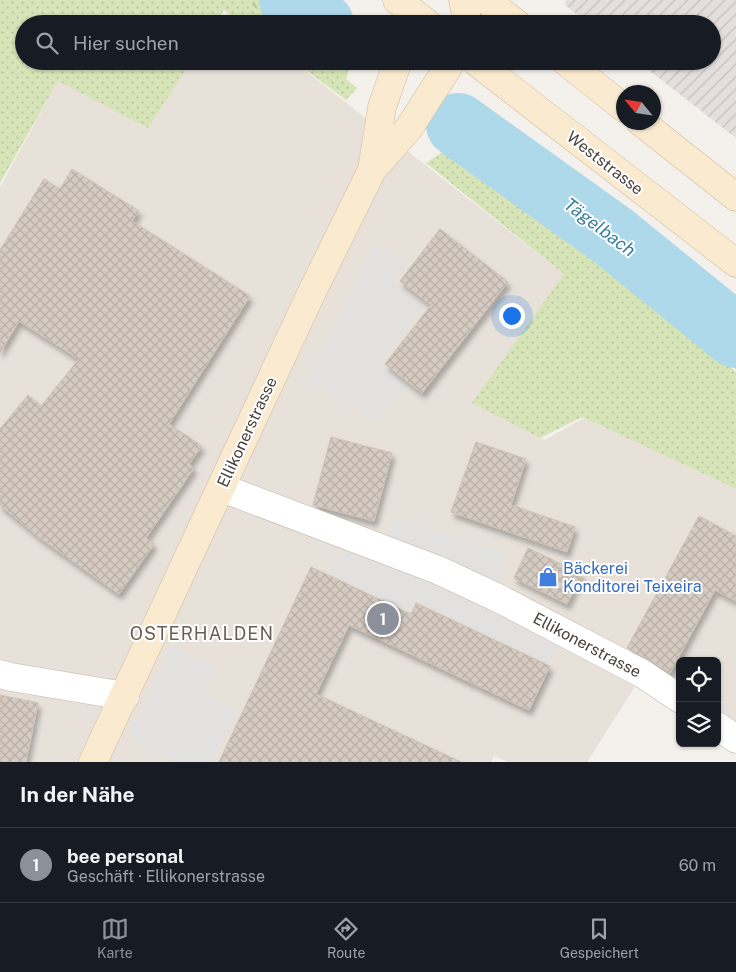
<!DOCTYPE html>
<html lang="de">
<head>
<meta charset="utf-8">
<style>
  :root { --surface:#171b24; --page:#242831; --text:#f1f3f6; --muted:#9ea1a6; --line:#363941; --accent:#8c9099 }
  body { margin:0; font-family:"Public Sans",sans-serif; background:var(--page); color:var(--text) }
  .controls { position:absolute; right:15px; bottom:15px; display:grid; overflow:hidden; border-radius:8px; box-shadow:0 1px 4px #0004 }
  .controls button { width:45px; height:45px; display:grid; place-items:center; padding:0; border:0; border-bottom:1px solid var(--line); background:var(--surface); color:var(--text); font:25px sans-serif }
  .compass { position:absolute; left:616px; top:85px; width:45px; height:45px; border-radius:50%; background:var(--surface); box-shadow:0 1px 4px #0004; rotate:299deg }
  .you { position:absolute; left:511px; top:315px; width:18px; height:18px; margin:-12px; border:4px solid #fff; border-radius:50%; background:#1a73e8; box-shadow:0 0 0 8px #1a73e833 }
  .badge { display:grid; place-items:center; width:32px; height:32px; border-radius:50%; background:var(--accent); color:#fff; font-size:16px; font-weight:700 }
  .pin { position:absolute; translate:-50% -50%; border:2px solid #fff; box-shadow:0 1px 5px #0006 }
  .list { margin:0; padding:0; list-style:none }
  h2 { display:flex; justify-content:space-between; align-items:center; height:65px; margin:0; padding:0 20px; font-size:21px }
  h2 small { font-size:16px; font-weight:400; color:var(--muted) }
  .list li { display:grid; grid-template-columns:32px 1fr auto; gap:15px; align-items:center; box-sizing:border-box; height:75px; padding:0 20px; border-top:1px solid var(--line) }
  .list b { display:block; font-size:19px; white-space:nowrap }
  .list p { margin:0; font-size:16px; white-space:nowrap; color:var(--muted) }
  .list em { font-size:16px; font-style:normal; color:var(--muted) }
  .icon { flex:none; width:28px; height:28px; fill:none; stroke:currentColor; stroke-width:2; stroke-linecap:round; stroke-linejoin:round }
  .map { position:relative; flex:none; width:736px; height:762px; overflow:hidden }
  .search { position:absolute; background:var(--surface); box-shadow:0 1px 4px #0004; left:15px; right:15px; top:15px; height:55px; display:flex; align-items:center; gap:12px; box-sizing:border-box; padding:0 18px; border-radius:28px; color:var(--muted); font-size:19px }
  .sheet { height:140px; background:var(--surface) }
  nav { display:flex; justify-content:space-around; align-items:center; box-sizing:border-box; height:70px; border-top:1px solid var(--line); background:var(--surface); font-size:14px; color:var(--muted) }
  nav a { display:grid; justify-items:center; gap:2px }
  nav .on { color:var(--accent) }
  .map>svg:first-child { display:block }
  .residential { fill:#e7e1da }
  .industrial { fill:url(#industrial-furrows) }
  .grass { fill:url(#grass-dots) }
  .forest { fill:url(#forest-firs) }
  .parking { fill:#e3e1df }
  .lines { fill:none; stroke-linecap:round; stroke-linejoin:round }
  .river { stroke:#aed9ea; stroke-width:64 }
  .building { fill:url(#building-cross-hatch); stroke:#cfc2b5; filter:url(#shadow) }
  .street-casing { stroke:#bfb7ae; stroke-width:29 }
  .secondary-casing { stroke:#cfbc9f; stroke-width:29 }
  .street { stroke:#fff; stroke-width:28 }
  .secondary { stroke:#faeacf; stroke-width:28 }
  .labels { text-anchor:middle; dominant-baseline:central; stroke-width:4; stroke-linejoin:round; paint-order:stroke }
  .street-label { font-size:16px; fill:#48403a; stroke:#fff }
  .shop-label { font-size:16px; fill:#366cbe; stroke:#fff; text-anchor:start }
  .water-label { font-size:18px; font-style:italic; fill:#387e9b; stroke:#fff }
  .neighbourhood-label { font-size:18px; letter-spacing:1px; fill:#695d52; stroke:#fff }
</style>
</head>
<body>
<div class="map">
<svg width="736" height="762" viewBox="0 0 736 762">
  <defs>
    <pattern id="industrial-furrows" width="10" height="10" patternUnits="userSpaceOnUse" patternTransform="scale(1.25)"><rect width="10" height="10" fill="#e4dfdc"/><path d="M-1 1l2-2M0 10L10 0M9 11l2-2" fill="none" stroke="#c5c0be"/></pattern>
    <pattern id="grass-dots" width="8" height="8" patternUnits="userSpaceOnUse" patternTransform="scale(1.25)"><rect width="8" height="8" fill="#d6e4b8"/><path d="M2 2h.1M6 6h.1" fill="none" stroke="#b9c59f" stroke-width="1.8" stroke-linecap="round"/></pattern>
    <pattern id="forest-firs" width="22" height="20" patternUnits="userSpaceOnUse" patternTransform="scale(1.25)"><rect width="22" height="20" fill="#d6e4b8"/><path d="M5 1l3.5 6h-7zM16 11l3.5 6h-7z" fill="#b9c59f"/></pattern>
    <pattern id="building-cross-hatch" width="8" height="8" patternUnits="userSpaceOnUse" patternTransform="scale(1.25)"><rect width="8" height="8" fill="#d5cbc2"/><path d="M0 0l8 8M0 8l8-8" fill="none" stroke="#b8afa7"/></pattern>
    <filter id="shadow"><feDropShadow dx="3" dy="5.5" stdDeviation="2.5" flood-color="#0004"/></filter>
  </defs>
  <rect width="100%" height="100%" fill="#f4f0eb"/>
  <!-- residential -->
  <path class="residential" d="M69,61H293L564,274L474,404L545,440L584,418L736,489V739L717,726V661H680V699L643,674L587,762H508L494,756L491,762H0V187Z"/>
  <!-- industrial -->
  <path class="industrial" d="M566,0H736V138L637,61H712V24H589L565,5Z"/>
  <!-- grass -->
  <path class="grass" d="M0,0H248L278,24H243L224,10L215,24H24V61H191L148,128L58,81L0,183Z
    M294,61H324L357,88L346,100Z
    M443,152L596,258L736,372V489L582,417L540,438L472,403L564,274L426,163Z"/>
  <!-- forest -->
  <path class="forest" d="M246,0H338L347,6L357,24H275Z
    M321,61H350L346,81Z
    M476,120L569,177L736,303V369L597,257L445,149Z"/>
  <!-- parking -->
  <path class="parking" d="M373,245L408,261L394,281L424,305L379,363L408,386L377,423L350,403L308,383Z
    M393,517L507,554L497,585L386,542Z
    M341,548L427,579L560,642L550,664L416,601L410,612L328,574Z
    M171,647L216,668L204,694L237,710L211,762H177L144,749L132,735V721H136L139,719Z"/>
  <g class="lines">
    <!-- river -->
    <path class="river" d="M291,0L322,24
      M458,125L613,236L736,336"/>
  </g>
  <!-- building -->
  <path class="building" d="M72,169L139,211L132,221L250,296L169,424L202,446L189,464L194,468L146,538L154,544L119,594L40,538L0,505V429L28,395L41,406L79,359L19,321L0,353V250L44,179L60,189Z
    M440,229L508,282L422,393L385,364L431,305L400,281Z
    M331,437L392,453L374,521L313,505Z
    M476,442L526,459L511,505L575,527L567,552L451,512Z
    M699,516L736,536V601L715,590L670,673L650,660L627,648Z
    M528,548L582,574L567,604L514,578Z
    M311,567L411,614L416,603L550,666L529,710L349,625L316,694L461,762H219Z
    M0,695L38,703L26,762H0Z"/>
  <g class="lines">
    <defs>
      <path id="street" d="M222,488L438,570L498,598L643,674L680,699
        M0,674L11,677L125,696
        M717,726L736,739"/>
      <path id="secondary" d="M397,0L428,24
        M463,0L467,20L466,24
        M486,0L517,24
        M475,61L736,263
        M565,61L624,108
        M641,122L736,197
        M372,170L382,107L398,61
        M93,762L309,298L372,170L409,128L452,61"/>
    </defs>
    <!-- street casing -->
    <use href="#street" class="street-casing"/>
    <!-- secondary casing -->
    <use href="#secondary" class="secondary-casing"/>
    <!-- street -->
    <use href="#street" class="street"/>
    <!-- secondary -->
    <use href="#secondary" class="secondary"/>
  </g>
  <!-- icons -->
  <defs>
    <symbol id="shop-bare" viewBox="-9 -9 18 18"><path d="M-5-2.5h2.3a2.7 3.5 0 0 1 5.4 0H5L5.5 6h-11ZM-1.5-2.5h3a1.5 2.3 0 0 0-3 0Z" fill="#3f7fe0" stroke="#fff" stroke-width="2.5" paint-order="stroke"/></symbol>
  </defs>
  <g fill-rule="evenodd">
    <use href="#shop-bare" x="534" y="563" width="28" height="28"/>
  </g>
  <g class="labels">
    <!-- street labels -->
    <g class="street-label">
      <text transform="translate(605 163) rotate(38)">Weststrasse</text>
      <text transform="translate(247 432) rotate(-65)">Ellikonerstrasse</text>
      <text transform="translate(587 645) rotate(28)">Ellikonerstrasse</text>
    </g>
    <!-- shop labels -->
    <g class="shop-label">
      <text x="563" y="568">Bäckerei<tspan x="563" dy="18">Konditorei Teixeira</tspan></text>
    </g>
    <!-- water labels -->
    <g class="water-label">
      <text transform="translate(600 227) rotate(37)">Tägelbach</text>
    </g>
    <!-- neighbourhood labels -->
    <g class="neighbourhood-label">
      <text x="202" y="633">OSTERHALDEN</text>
    </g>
  </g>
</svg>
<div class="controls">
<button><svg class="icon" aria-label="locate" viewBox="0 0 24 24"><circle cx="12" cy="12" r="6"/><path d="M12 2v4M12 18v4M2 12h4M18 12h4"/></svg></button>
<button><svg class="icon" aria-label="layers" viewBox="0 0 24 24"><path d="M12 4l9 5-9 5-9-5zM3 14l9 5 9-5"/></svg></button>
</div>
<svg class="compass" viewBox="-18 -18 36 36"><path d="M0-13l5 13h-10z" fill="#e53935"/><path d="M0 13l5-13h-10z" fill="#9ea1a6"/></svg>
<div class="you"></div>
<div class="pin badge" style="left:383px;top:619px">1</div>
<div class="search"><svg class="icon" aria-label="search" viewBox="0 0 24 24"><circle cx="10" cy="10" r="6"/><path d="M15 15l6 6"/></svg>Hier suchen</div>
</div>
<section class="sheet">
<h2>In der Nähe<small></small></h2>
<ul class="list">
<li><span class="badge">1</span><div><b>bee personal</b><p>Geschäft · Ellikonerstrasse</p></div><em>60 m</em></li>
</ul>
</section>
<nav>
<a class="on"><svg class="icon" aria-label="map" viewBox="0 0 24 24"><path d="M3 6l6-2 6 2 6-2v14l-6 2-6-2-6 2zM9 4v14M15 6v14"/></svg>Karte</a>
<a><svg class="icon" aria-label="directions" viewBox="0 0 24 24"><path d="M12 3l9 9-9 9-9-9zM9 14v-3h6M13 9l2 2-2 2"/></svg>Route</a>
<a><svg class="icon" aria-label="saved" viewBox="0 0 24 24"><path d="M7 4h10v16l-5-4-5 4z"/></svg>Gespeichert</a>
</nav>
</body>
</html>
